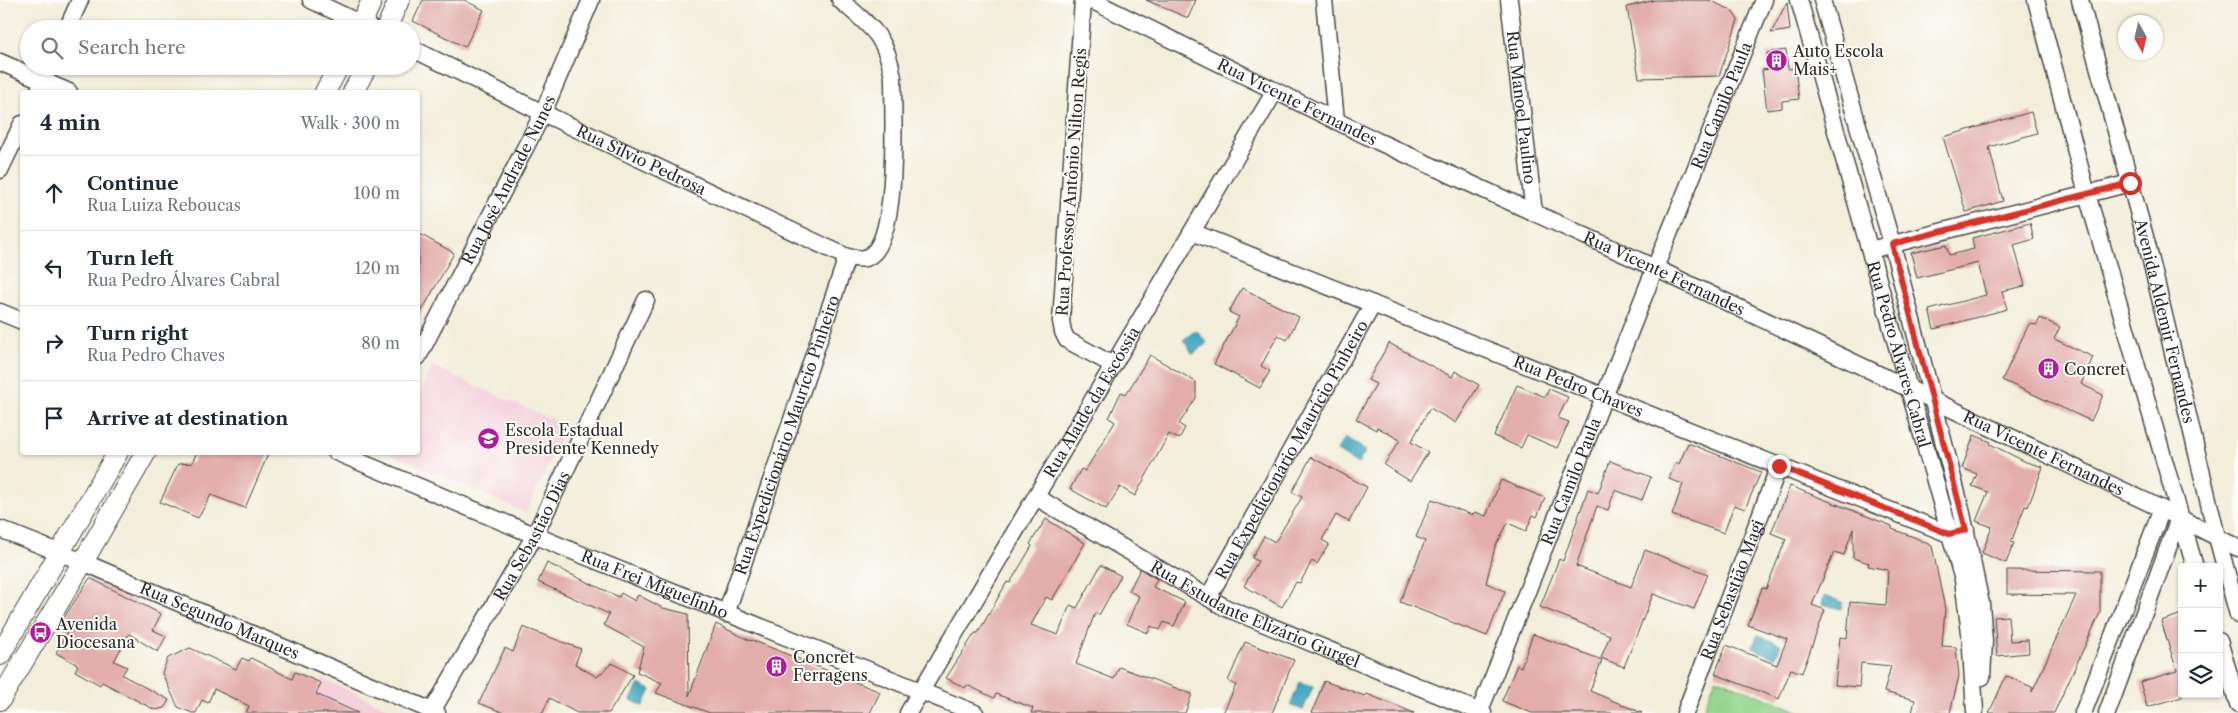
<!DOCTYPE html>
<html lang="en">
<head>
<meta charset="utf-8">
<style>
  :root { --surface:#fff; --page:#f6f6f7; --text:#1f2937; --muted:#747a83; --line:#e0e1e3 }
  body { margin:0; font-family:"Libre Caslon Text",serif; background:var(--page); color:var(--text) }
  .controls { position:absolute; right:15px; bottom:15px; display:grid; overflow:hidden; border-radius:5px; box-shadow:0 1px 4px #0004 }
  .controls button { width:45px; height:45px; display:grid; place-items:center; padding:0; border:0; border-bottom:1px solid var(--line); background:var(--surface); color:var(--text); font:25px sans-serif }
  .compass { position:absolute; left:2118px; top:15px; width:45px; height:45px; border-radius:50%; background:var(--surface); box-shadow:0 1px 4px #0004; rotate:172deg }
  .stop { position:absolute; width:15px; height:15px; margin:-11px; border:4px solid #d93025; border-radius:50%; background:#fff }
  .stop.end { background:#d93025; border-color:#fff; box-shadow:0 1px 5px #0008 }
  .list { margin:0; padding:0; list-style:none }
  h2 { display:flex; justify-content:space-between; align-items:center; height:65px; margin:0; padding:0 20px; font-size:21px }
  h2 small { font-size:16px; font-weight:400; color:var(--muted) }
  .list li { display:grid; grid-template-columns:32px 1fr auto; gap:15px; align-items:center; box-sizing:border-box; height:75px; padding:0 20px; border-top:1px solid var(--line) }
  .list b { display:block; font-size:19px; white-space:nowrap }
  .list p { margin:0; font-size:16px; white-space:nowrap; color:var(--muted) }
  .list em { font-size:16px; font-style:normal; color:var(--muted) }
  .icon { flex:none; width:28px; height:28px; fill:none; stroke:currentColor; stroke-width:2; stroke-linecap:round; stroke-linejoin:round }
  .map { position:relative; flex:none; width:2238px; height:713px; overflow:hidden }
  .search { position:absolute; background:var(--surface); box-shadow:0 1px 4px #0004; left:20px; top:20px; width:400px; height:55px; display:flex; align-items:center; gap:12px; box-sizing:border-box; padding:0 18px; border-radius:28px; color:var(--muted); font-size:19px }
  .panel { position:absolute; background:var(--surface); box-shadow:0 1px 4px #0004; left:20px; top:90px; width:400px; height:365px; border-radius:5px }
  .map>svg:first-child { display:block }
  .built { fill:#f4cfdc }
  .green { fill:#92d58c; stroke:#5e805c }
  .water { fill:#42a8c2; stroke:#366a76 }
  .building { fill:#e2adaa }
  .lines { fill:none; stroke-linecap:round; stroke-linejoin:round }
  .minor-casing { stroke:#494845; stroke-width:19 }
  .tertiary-casing { stroke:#494845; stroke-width:22 }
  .minor { stroke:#fff; stroke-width:16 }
  .tertiary { stroke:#fff; stroke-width:20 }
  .route { stroke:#d93025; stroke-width:6 }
  .labels { text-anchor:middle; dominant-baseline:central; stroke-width:4; stroke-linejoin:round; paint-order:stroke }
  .poi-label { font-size:16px; fill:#2b2b2b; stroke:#fdfcf7; text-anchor:start }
  .street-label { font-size:16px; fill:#2b2b2b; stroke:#fdfcf7 }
</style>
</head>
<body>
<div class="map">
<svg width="2238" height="713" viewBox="0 0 2238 713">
  <rect width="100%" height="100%" fill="#fdfcf7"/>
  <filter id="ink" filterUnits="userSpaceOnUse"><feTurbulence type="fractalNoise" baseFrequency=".02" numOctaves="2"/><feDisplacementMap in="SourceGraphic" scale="10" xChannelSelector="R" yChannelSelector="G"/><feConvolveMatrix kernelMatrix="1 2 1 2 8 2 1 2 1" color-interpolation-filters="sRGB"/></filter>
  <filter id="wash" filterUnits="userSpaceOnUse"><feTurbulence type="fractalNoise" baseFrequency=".0096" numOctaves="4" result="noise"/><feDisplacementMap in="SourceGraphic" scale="20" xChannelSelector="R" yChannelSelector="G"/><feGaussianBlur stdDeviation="1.12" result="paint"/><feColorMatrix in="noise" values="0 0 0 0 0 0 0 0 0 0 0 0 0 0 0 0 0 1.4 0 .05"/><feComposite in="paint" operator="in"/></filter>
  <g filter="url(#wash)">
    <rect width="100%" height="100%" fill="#f2eeda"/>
    <!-- built -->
    <path class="built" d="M432,366L566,426L526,513L392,454L418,452V398Z
      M323,679L399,713H308Z"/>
    <!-- green -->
    <path class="green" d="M1716,678L1803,713H1702Z"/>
    <!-- water -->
    <path class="water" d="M1196,330L1207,343L1193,354L1183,340Z
      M1345,438L1366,451L1358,464L1337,451Z
      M1824,596L1843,602L1841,609L1822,604Z
      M1758,635L1781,645L1775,658L1752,648Z
      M1300,682L1313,687L1303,710L1290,705Z
      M639,684L651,690L643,706L631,700Z"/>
    <g id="blocks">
      <!-- building -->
      <path class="building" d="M423,0H464L484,10L465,47L413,21Z
        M1146,0H1196L1188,18Z
        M1655,0H1709L1731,10L1738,20L1719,76L1639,78L1627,7Z
        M1787,2L1790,30L1771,33Z
        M1786,50L1788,69L1795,68L1799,99L1782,101V108L1767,110L1762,70L1769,69L1767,53Z
        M2031,112L2037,133L1989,147L2003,201L1966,212L1943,137Z
        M2030,223L2034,239L2014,245L2025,286L2002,291L2007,309L1934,329L1929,310L1986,295L1978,263L1917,278L1911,253L1946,245L1949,255L1974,249L1972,238Z
        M418,233L454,253L418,318Z
        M1242,288L1299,317L1287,340L1278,335L1261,366L1270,371L1260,388L1214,364L1239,317L1229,312Z
        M2040,318L2060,327L2054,339L2093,357L2081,384L2103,395L2091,421L2002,380L2029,324L2037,325Z
        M1389,343L1452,377L1455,371L1479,385L1456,423L1430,408L1411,442L1428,452L1410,481L1384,465L1400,440L1377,427L1376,430L1356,419L1376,384L1368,380Z
        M1150,355L1196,382V398L1179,424L1185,428L1179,439L1169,434L1135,496L1120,487L1106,509L1070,489L1081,469L1085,471L1115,422L1109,418L1121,392L1126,394Z
        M1517,385L1545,397L1549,389L1568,397L1558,418L1569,422L1557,448L1527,435L1521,448L1494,436Z
        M1974,435L1991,442L1990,444L2026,462L2043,467L2028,507L2025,506L2011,542L2014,543L2006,563L1982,553L1992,527L1976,521L1988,492L1972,486L1977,474L1962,468Z
        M1688,443L1761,472L1745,509L1734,505L1724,533L1672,515L1683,484L1669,479L1676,462L1679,464Z
        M197,452H269L245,508L211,495L198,518L160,502L178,464L192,463Z
        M1311,457L1367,487L1349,522L1336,515L1322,540L1329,544L1317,564L1312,561L1300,583L1296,582L1282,607L1244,586L1258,561L1252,558L1264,536L1275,542L1302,497L1292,492Z
        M1610,461L1651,477L1642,500L1615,490L1608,510L1597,506L1576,566L1631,587L1645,550L1708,574L1694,609L1653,594L1624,667L1601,658L1610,635L1540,607L1559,559L1563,561L1588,489L1598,493Z
        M1501,480L1545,498L1537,517L1533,515L1526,531L1508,523L1495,547L1486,583L1505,591L1487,636L1400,602L1425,541L1416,537L1432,499L1472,515L1475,512L1486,516Z
        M1790,486L1892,526V529L1914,537L1932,546L1945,609L1942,646L1956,647L1959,676L1950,713H1912L1915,700L1884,692L1891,666L1861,663L1859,687L1835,685L1840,637L1847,638L1850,602L1886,605L1888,570L1868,566L1869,563L1853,558V529L1844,555L1834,552L1812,605L1825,610L1802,673L1791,669L1779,699L1715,674L1726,645L1777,665L1787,639L1748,625L1762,588L1766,589L1786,539L1771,533Z
        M1046,519L1085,543L1052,600L1046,597L1031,625L1058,635L1070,605L1077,608L1101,565L1121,576L1099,615L1095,613L1076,664L1114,679L1119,667L1192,694L1185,713H1031L1033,708L996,694L994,698L967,685L965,688L946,678L975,633H978L1007,582L1010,583L1032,546L1030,544Z
        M547,563L619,597L621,593L635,601L638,595L663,608L688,614L689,696L716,624L751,641L752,640L880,692L870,713H710L656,693L662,683L637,672L644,647L604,625L609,614L538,582Z
        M1140,569L1157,579L1153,587L1185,602L1174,626L1164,622L1160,630L1151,626L1148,633L1127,624L1139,596L1129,591Z
        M2007,570L2100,571V613L2054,713H1989L2006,676L2032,687V692L2076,595L2007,594Z
        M90,578L161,614L153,630L166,636L158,652L129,634L114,661L127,667L122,675L169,700L164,708L155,710L102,682L100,685L75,671L78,665L56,653L68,630L59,625Z
        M2182,614V697L2147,707L2140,682L2177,671L2161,621Z
        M2008,616L2010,641L2028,640L2029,653L1997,656L1994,617Z
        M523,627L581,649L575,664L597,677L612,663L633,675L609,713H577L549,698L543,713H504L479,703L505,648L513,652Z
        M1533,634L1602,660L1590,691L1642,713H1532L1502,701L1517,665L1521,667Z
        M1245,642L1294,660L1272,713H1223L1236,685L1228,681Z
        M190,648L236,669L242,658L249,661L251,658L292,679L295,672L321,683L316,694L358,713H246L249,706L214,689L208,703L202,700L196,713H192L178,707L162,673L168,658Z
        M1324,681L1365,696L1367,694L1414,713H1312Z"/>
    </g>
  </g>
  <g filter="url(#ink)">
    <use href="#blocks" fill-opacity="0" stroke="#494845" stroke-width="1"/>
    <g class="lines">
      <defs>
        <g id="minor">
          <path d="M311,0L372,29"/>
          <path d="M1083,0L1061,321L1063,332L1067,340L1113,365"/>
          <path id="s1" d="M1091,0L1377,141L1655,268L2162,509L2238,548"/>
          <path d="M1324,0L1336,121"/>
          <path id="s2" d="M1509,0L1534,213"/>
          <path id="s3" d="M1799,0L1963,580L1970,633L1975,712"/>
          <path d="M1822,0L1892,244L1961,509L1981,604L1984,641L1982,677"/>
          <path d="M2036,0L2087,194L2195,567"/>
          <path id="s4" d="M2080,0L2147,244L2217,537L2238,615"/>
          <path d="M67,29L80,0"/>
          <path id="s5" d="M411,48L543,113L847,257C856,258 865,261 872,254C899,233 893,113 893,78C887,36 870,26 840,0"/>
          <path d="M0,62L69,92"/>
          <path d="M38,92L50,66"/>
          <path d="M0,170L22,124"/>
          <path id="s6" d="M1192,232L1949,534L1966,530"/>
          <path d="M1870,250L2130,183"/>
          <path d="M0,312L22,321"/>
          <path id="s7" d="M418,357L543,113L591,0"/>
          <path id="s8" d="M336,452L565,548L975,713"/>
          <path id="s9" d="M1036,497L1226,608L1483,713"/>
          <path id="s10" d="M0,529L83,562L437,713"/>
          <path id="s11" d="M1209,596L1373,304"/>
          <path id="s12" d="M726,614L847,257"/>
          <path d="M2219,641L2238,704"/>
          <path id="s13" d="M431,713L535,535L646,300"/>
          <path id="s14" d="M908,713L1275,91"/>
          <path id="s15" d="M1479,713L1655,268L1764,0"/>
          <path id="s16" d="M1685,713L1779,466"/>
          <path d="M2083,713L2162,509"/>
          <path d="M2107,713L2179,518"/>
        </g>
        <path id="tertiary" d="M359,29L372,0
          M386,29L399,0
          M325,92L339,66
          M353,92L367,66
          M0,655L118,452
          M0,700L83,562L146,452"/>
      </defs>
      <!-- minor casing -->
      <use href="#minor" class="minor-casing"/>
      <!-- tertiary casing -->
      <use href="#tertiary" class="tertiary-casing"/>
      <!-- minor -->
      <use href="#minor" class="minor"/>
      <!-- tertiary -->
      <use href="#tertiary" class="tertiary"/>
    </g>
  </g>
  <g class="lines" filter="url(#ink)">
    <!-- route -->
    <path class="route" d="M1779,466L1949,534L1966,530L1892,244L2130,183"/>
  </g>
  <!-- icons -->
  <defs>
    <symbol id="building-disc" viewBox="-11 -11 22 22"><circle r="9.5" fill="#b5179e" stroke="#fdfcf7"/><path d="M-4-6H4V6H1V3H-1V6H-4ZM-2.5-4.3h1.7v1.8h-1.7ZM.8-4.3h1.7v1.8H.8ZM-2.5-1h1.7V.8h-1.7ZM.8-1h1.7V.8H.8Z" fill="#fff"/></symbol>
    <symbol id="school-disc" viewBox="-11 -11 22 22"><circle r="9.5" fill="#b5179e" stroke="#fdfcf7"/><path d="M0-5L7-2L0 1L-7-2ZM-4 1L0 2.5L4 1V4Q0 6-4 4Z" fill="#fff"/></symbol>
    <symbol id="bus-disc" viewBox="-11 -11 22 22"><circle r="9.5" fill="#b5179e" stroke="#fdfcf7"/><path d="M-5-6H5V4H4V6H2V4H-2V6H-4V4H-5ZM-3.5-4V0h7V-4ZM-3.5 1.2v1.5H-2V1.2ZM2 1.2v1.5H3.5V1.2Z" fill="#fff"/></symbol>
  </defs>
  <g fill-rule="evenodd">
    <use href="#building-disc" x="1764" y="48" width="25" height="25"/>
    <use href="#building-disc" x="2036" y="356" width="25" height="25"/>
    <use href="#school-disc" x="476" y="426" width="25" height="25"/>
    <use href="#bus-disc" x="28" y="620" width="25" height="25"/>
    <use href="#building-disc" x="764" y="654" width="25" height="25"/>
  </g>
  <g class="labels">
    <!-- poi labels -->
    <g class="poi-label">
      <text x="1793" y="51">Auto Escola<tspan x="1793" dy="18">Mais+</tspan></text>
      <text x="2064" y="369">Concret</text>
      <text x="505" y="430">Escola Estadual<tspan x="505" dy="18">Presidente Kennedy</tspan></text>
      <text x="56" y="624">Avenida<tspan x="56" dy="18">Diocesana</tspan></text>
      <text x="793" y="657">Concret<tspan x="793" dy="18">Ferragens</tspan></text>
    </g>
    <!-- street labels -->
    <g class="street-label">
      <text stroke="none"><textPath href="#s1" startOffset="230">Rua Vicente Fernandes</textPath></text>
      <text stroke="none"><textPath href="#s15" startOffset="654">Rua Camilo Paula</textPath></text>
      <text stroke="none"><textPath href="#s2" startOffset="108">Rua Manoel Paulino</textPath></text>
      <text stroke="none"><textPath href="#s5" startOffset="256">Rua Silvio Pedrosa</textPath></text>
      <text stroke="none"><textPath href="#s7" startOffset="199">Rua José Andrade Nunes</textPath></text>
      <text transform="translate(1071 182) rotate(-86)">Rua Professor Antônio Nilton Regis</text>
      <text stroke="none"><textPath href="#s1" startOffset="635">Rua Vicente Fernandes</textPath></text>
      <text stroke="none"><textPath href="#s4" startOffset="332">Avenida Aldemir Fernandes</textPath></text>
      <text stroke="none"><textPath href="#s3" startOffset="368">Rua Pedro Álvares Cabral</textPath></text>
      <text stroke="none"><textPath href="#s6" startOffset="416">Rua Pedro Chaves</textPath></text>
      <text stroke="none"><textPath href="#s14" startOffset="361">Rua Alaide da Escóssia</textPath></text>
      <text stroke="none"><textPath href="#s12" startOffset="189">Rua Expedicionário Maurício Pinheiro</textPath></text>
      <text stroke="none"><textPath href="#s11" startOffset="168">Rua Expedicionário Maurício Pinheiro</textPath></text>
      <text stroke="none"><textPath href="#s1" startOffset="1055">Rua Vicente Fernandes</textPath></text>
      <text stroke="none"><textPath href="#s15" startOffset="249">Rua Camilo Paula</textPath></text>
      <text stroke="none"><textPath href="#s13" startOffset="204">Rua Sebastião Dias</textPath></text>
      <text stroke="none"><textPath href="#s8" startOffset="345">Rua Frei Miguelinho</textPath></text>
      <text stroke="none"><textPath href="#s16" startOffset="132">Rua Sebastião Magi</textPath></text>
      <text stroke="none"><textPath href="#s9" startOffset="249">Rua Estudante Elizário Gurgel</textPath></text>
      <text stroke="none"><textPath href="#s10" startOffset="238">Rua Segundo Marques</textPath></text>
    </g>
  </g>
</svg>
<div class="controls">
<button>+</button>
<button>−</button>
<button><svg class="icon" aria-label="layers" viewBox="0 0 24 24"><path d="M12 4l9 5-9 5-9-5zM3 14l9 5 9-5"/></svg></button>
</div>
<svg class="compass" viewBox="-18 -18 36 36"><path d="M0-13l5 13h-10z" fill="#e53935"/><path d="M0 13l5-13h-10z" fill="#747a83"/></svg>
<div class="stop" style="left:2130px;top:183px"></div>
<div class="stop end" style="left:1779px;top:466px"></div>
<div class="search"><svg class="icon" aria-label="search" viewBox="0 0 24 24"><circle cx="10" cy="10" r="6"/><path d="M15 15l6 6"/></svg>Search here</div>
<section class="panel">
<h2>4 min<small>Walk · 300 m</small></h2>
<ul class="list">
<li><svg class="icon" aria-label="ahead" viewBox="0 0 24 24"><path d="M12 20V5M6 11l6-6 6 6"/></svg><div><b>Continue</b><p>Rua Luiza Reboucas</p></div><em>100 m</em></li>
<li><svg class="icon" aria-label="left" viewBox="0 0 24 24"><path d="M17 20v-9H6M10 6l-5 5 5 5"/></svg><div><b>Turn left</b><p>Rua Pedro Álvares Cabral</p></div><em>120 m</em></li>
<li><svg class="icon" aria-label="right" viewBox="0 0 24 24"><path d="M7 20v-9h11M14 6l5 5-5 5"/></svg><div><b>Turn right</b><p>Rua Pedro Chaves</p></div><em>80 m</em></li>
<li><svg class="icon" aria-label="arrive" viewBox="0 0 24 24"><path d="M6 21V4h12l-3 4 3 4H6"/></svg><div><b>Arrive at destination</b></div></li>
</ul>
</section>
</div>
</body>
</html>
